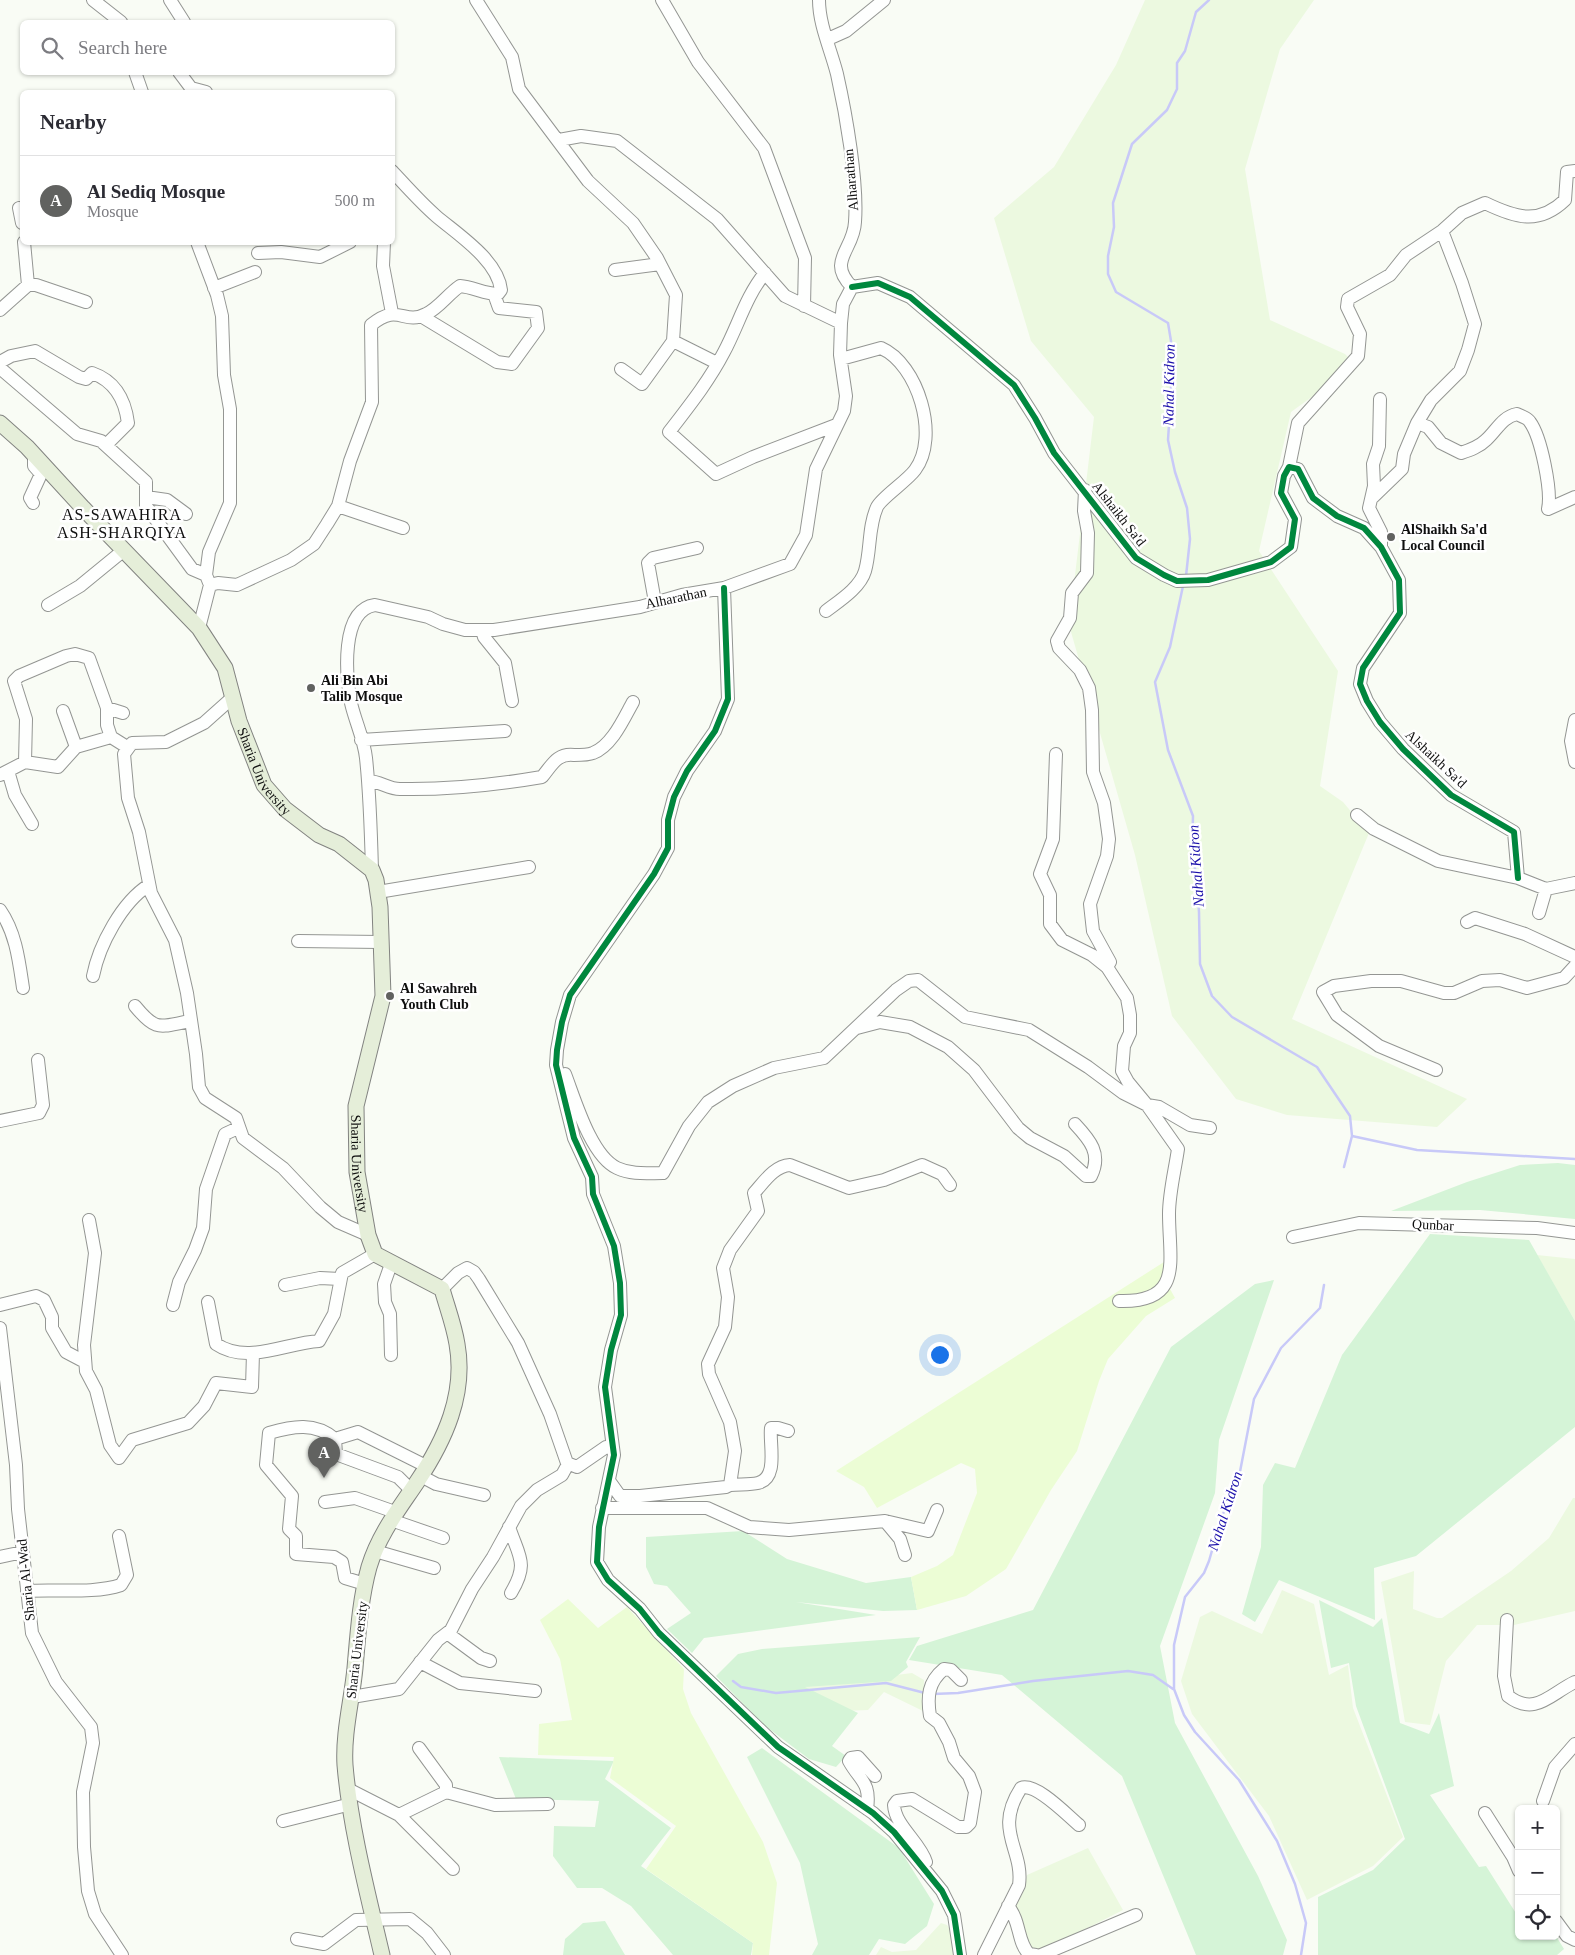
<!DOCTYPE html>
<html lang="en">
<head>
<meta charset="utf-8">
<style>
  :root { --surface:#fff; --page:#f2f2f3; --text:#2b2b33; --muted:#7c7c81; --line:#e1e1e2; --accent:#616260 }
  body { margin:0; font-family:Georgia,serif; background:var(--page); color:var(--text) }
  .controls { position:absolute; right:15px; bottom:15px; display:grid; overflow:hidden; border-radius:8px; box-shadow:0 1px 4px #0004 }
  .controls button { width:45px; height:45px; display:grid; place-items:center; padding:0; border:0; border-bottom:1px solid var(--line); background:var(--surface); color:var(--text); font:25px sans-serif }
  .you { position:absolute; left:939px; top:1354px; width:18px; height:18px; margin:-12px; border:4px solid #fff; border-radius:50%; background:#1a73e8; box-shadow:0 0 0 8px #1a73e833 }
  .badge { display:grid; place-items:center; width:32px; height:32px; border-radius:50%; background:var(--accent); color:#fff; font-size:16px; font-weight:700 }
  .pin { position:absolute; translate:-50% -41px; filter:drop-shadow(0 1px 2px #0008) }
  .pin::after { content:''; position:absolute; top:26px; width:18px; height:15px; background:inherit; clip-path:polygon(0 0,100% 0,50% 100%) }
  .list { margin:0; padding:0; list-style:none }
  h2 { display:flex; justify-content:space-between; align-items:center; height:65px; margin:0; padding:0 20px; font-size:21px }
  h2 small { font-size:16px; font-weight:400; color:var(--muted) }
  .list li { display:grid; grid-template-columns:32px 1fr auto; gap:15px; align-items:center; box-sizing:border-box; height:90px; padding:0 20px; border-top:1px solid var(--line) }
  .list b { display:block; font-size:19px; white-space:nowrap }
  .list p { margin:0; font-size:16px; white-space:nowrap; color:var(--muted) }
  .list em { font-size:16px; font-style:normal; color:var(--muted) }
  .icon { flex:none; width:28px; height:28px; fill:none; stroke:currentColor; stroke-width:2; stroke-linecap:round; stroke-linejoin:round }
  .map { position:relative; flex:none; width:1575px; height:1955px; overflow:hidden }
  .search { position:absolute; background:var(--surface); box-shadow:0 1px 4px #0004; left:20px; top:20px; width:375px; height:55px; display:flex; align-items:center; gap:12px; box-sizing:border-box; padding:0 18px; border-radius:8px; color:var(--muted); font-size:19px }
  .panel { position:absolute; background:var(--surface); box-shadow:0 1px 4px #0004; left:20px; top:90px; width:375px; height:155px; border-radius:8px }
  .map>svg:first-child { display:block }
  .farmland { fill:#ecf9e0 }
  .green { fill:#d5f4d7 }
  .sand { fill:#ecfdd5 }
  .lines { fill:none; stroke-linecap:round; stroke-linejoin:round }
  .stream { stroke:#c8c9f8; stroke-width:2.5 }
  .minor-casing { stroke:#949693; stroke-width:14 }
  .major-casing { stroke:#828380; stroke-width:17 }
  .minor { stroke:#fefffe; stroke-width:12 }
  .major { stroke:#e5eed9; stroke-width:15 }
  .cycleway-casing { stroke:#fff; stroke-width:9 }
  .cycleway { stroke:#00873e; stroke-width:6 }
  .poi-dot { fill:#616260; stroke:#fff; stroke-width:2 }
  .labels { text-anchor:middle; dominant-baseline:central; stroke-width:5; stroke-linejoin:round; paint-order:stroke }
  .street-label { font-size:14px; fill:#0f0f0f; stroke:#fff }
  .poi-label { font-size:14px; font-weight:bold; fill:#0f0f0f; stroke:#fff; text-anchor:start }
  .water-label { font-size:15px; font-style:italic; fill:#1a0faa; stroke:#fff }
  .quarter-label { font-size:16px; letter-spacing:1px; fill:#0f0f0f; stroke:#fff }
</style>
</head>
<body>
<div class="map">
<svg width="1575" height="1955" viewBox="0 0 1575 1955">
  <rect width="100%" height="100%" fill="#f9fcf5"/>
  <!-- farmland -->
  <path class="farmland" d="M1145,0H1314L1280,49L1245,169L1270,320L1345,354L1356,365L1291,412L1259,551L1338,671L1320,786L1343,802L1369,833L1292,1019L1467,1099L1437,1127L1287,1115L1236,1099L1172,1016L1135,855L1069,625L1094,417L1031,341L994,218L1054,167L1116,65Z
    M1537,1255L1575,1259V1321Z
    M1573,1498H1575V1611L1514,1625H1477L1446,1661L1430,1725L1405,1722L1381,1582L1414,1571L1413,1609L1437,1618H1442L1511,1571L1549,1538Z
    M1282,1590L1314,1604L1329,1675L1348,1665L1353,1708L1403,1837L1373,1866L1307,1900L1269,1816L1192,1714L1181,1681L1200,1617L1212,1611L1262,1634Z
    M912,1673L924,1680L923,1711L884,1692L868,1710L843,1711L800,1687Z
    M1088,1848L1123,1910L1046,1949H1032L1013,1906L1025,1885L1027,1875Z
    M941,1923L947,1925L953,1933L954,1955H876L881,1947L892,1952L916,1950Z"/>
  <!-- green -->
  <path class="green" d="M1558,1163L1575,1165V1219L1480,1210L1391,1211L1467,1182L1520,1165Z
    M1430,1234L1529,1240L1575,1321V1427L1416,1556L1374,1568L1375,1620L1279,1580L1255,1622L1242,1614L1261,1547L1263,1485L1275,1463L1295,1468L1342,1355Z
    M1274,1280L1219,1440L1215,1493L1160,1646L1175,1723L1258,1876L1287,1940L1283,1955H1196L1122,1776L1002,1675L909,1660L917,1646L1033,1610L1171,1347L1255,1284Z
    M743,1531L787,1559L866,1583L911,1577L917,1610L883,1611L796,1602L876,1615L704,1638L692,1653L667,1629L691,1613L667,1586L654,1584L646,1567V1537Z
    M1319,1600L1373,1627L1382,1618L1400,1723L1429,1734L1439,1713L1454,1786L1430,1795L1479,1867L1486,1866L1519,1918V1936H1556L1564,1949L1557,1955H1318V1897L1373,1870L1405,1839L1356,1706L1349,1663L1331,1668Z
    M920,1637L906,1662L908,1667L891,1681L805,1687L858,1713L832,1746L846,1756L836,1767L809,1759L764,1725L716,1676L738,1654L762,1649Z
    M762,1748L899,1848L934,1904L927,1926L905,1944L879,1939L869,1955H812L818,1944L800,1863L747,1757Z
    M499,1757L614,1761L605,1779L671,1828L641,1866L753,1943L751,1955H673L631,1906L602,1888H577L553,1856L554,1826L595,1827L599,1801L516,1799Z
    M605,1921L625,1955H563L565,1939L583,1923Z"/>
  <!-- sand -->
  <path class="sand" d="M1164,1262V1278L1175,1298L1146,1316L1108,1359L1099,1381L1077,1451L1051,1490L1006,1569L966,1596L917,1610L911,1577L937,1566L953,1555L977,1493L975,1469L961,1463L877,1508L864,1487L836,1471Z
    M568,1599L598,1628L627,1607L684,1669L683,1689L691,1713L763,1842L777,1883L769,1955H752L753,1943L646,1869L676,1826L610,1778L614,1757L538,1755L539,1724L572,1720L560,1659L540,1620Z"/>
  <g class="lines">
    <!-- stream -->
    <path class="stream" d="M1186,576L1190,539L1187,508L1175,472L1168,440L1171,394V341L1168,323L1116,292L1108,274V256L1114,227L1113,203L1132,144L1167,110L1177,89V63L1185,51L1196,12L1209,0
      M1183,586L1170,647L1155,682L1168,750L1193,816L1192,853L1196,874L1199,912L1200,964L1212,996L1232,1017L1317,1067L1350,1116L1352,1136L1344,1167
      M1352,1136L1417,1150L1575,1159
      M733,1681L741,1687L776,1693L886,1683L925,1693
      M933,1694L958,1693L1033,1681L1128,1671L1153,1675L1173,1689
      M1301,1955L1306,1923L1295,1884L1277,1841L1239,1780L1195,1732L1184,1715L1174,1689V1645L1185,1597L1204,1573L1209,1561L1222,1516L1238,1482L1254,1399L1281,1348L1320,1308L1324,1285"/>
    <defs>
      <path id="minor" d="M93,0L121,22
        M170,0L184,22
        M476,0L512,57L519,89L588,181L633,223L657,258L676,295L673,341L717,363
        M662,0L698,62L764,148L805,258L804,306
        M819,0C819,25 831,50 837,74C846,114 858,182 855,222C854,250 826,261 852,287
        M828,39L846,31L884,0
        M135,72L142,92
        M179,72L191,88L206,92
        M559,140L581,136L617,141L717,219L785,296L841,323
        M19,208L22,223
        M24,242L28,285
        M197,242L217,295L222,316L224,375L230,409V503L209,552L206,575L210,585
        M384,242L383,266L392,313
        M258,253L281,252L320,257L350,242
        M615,270L660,264
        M765,273C746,296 738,326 724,352C709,381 689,406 669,432L716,474L753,457L836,425
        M852,287L878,283L910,297L1014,385L1035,418L1054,453L1136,558L1164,575L1177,581L1208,580L1271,562L1291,547L1295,519L1281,493L1284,476L1289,467L1298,469L1313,498L1337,516L1364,528L1381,547L1399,580L1400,613L1363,668L1360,684L1367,701L1380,722L1403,749L1451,795L1514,832L1518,878
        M214,288L255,272
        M0,310L28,285H36L86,302
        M421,316L497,362L512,364L538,328L536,312L499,308L494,294
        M0,362L11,356L35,351L79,377L86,379L92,373C115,381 125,399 128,423L106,445
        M0,368L77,434L101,441L146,482V506L192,569L206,575
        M621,369L642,384L673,341
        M1380,399L1379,446L1373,464L1374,486L1369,508L1381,532V547
        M1417,423L1428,427L1441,443L1461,453C1470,450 1479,447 1486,440C1497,430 1502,417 1517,414C1521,416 1528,418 1530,422C1541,437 1552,491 1548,509L1575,497
        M1289,467L1298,423L1358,356L1360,334L1347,307L1348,299L1390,275L1406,255L1442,231L1462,213L1485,203C1516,218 1539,225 1565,200L1567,172L1575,171
        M1085,490L1084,511L1088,533L1087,573L1072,593L1070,618L1057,641L1059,648L1080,670L1089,688L1092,710L1093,772L1104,803L1109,839L1107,856L1090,904L1093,931L1110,962L1107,967
        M146,497L167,500L186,514
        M1371,499L1402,469L1404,454L1417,423L1431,400L1460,371L1468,350L1475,324L1462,283L1442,231
        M33,503L30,498L41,474L34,466V455
        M338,506L403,528
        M724,588L728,699L715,731L687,771L674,797L668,820V848L654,874L570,995L562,1022L557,1050L556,1065L574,1138L592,1177L593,1194L614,1246L620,1283L621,1315L611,1350L605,1387L614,1455L599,1527L597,1562L608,1580L640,1609L659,1633L778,1747L873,1813L894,1832L942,1891L954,1915L960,1955
        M655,602L648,563L653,558L697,548
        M48,605L80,586L124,550
        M826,611C839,601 860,588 865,571C871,550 868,527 877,507C881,498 907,481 915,470C940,437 918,364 881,348L841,359
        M199,628L210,585L218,583L237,585L291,560L314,544L327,524L338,506L350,461L372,402L371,325C399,302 403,326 426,314C439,308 448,294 460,286C473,287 485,294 498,294L501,290C498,260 457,234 436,216C420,202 406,186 392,171
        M482,630L484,637L505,663L512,701
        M232,698L204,723L166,742L132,743L124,754L128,798L139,832L151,893L175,940L187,993L196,1054L199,1087L205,1098L236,1118L243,1138L283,1168L320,1207L338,1222L368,1235
        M107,708L123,713
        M63,711L76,747
        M1575,720L1571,741L1575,762
        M361,740L505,731
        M1056,754L1053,839L1040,874L1050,895V924L1062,940L1092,955L1107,967L1127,998L1130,1015V1033L1124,1046L1122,1071L1128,1082L1147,1105L1159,1107L1190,1125L1210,1128
        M25,762L26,719L14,681L19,676L66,656L75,654L89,658L107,708V725L111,737L127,747
        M8,771L15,795L32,824
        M0,775L25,762L58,767L76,747L111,737
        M368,781C380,781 388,789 400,789C448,790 495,785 542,777C552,765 557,753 574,755C580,755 588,755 593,753C612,746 624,718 633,702
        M1357,815L1374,829L1438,861L1518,878L1546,889L1575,883
        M372,870C371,833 370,795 366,758C364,739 355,721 351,703C346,676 340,610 375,605L428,617L443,624L465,630H494L640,607L682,595L724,588L790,564L806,535L816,469L844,411L846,396L840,355L841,323L843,304L852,287
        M378,892L529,867
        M0,910C16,933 19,961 23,988
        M1539,913L1546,889
        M1467,922L1475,918L1525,934L1575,957
        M298,941L381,942
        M93,976C99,945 122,902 149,885
        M135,1006C157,1033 160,1026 191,1021
        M857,1028L880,1022L910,1027L948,1047L974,1070L1018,1128L1030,1138L1064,1156L1086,1176H1091C1102,1154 1090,1140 1075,1124
        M1436,1070L1379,1046L1337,1015L1323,992L1334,986L1371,981H1401L1444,993H1454L1482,981L1500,980L1527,988L1564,978L1575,966
        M565,1074C575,1100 591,1156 617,1168C632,1175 647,1173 663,1173L689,1126L708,1102L733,1086L774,1068L824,1058L896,990L909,981L918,980L965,1017L1029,1030L1088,1067L1123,1093L1147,1105L1178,1149C1175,1170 1169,1193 1169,1214C1169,1261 1184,1303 1119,1301
        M0,1121L39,1113L43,1105L38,1060
        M89,1220L95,1253L84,1345L86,1371L96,1390L110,1445L119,1458L132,1440L188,1423L204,1406L216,1383L252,1387L253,1353
        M1293,1237L1359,1223L1537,1228L1575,1233
        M391,1264L384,1284L385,1302L390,1314L391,1355
        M285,1285L320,1278L340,1279
        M442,1289L458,1273L467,1268L474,1272L479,1279L518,1343L550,1414L567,1463L577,1467L606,1447L612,1448
        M208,1302L216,1344C247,1365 285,1343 319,1341L334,1314L342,1273L375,1254
        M0,1305L36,1296L44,1300L52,1317V1328L66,1352L85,1362
        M173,1305L179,1282L195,1250L203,1228L206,1189L225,1134L238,1128
        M0,1328L16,1465L18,1509L32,1633L56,1682L91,1727L93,1743L83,1792L84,1847L88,1891L95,1914L122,1955
        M335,1439L358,1432L426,1466
        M421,1476L436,1484L484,1495
        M610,1482L620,1496H640L726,1487L730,1485L735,1451L730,1422L709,1374L708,1364L725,1327L728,1297L723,1268L730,1250L758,1211L754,1193C764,1182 774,1166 790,1165L849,1188L884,1180L922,1165L942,1174L950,1185
        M730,1485C739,1484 750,1485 758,1483C779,1478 769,1444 771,1428H778L788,1431
        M325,1502L355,1498L395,1512
        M602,1508H707L749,1527L789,1530L885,1521L900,1539L905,1555
        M391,1520L443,1538
        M885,1521L928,1531L937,1510
        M509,1527C519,1557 529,1563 511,1593
        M375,1551L434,1568
        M0,1557L23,1552
        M365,1584L345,1578L342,1562L334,1557L296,1554V1536L289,1529L292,1496L266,1465L269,1433C293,1426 315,1422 335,1439L336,1454L398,1477L411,1490
        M27,1591C56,1589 94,1594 121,1585L127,1575L119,1536
        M1507,1620L1504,1676L1508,1696C1535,1717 1550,1694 1575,1682
        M447,1633L481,1658L490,1661
        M420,1662L460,1683L535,1691
        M352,1697L399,1689L438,1640L451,1630L472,1589L493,1557L521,1506L537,1490L562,1475L568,1464
        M419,1748L446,1785V1792
        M348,1789L399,1815L446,1792L495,1805L548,1804
        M1543,1801L1555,1767L1575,1744
        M867,1809C871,1782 860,1781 849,1761L851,1758L858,1757L875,1776
        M1485,1813L1513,1857L1519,1871
        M399,1815L453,1869
        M283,1821L351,1804
        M926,1862C920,1842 895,1826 894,1805L897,1801L912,1799L958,1827H966L970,1823L975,1792L969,1776L954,1758L949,1742L939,1723L930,1716C927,1697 928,1682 944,1669L951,1670L961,1680
        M1008,1906C1021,1922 1017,1942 1029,1954L1036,1955
        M1556,1921L1567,1936L1575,1940
        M297,1939L324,1944L356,1920L410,1919L427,1933L444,1955
        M984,1955L1019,1885C1024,1849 993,1831 1021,1788C1036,1782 1068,1816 1079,1825
        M1041,1955L1136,1915"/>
      <g id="major">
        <path id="s1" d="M0,423L27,447L83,508L199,628L225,668L239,721L264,785L285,809L319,835L339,844L372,870L376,880L380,907L383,996L356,1106L357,1172L368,1235L375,1254L442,1289C447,1307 454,1325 457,1344C466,1394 445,1440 417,1482C399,1509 379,1534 369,1567C360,1600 358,1634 355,1668C352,1700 343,1733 345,1765C350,1826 368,1895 382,1955"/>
      </g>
    </defs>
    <!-- minor casing -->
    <use href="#minor" class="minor-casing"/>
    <!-- major casing -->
    <use href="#major" class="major-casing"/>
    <!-- minor -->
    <use href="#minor" class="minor"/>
    <!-- major -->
    <use href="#major" class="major"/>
    <defs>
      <path id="cycleway" d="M852,287L878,283L910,297L1014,385L1035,418L1054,453L1136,558L1164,575L1177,581L1208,580L1271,562L1291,547L1295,519L1281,493L1284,476L1289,467L1298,469L1313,498L1337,516L1364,528L1381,547L1399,580L1400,613L1363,668L1360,684L1367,701L1380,722L1403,749L1451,795L1514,832L1518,878
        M724,588L728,699L715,731L687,771L674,797L668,820V848L654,874L570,995L562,1022L557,1050L556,1065L574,1138L592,1177L593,1194L614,1246L620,1283L621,1315L611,1350L605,1387L614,1455L599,1527L597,1562L608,1580L640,1609L659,1633L778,1747L873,1813L894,1832L942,1891L954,1915L960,1955"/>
    </defs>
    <!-- cycleway casing -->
    <use href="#cycleway" class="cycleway-casing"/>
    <!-- cycleway -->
    <use href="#cycleway" class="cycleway"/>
  </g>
  <!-- markers -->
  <g class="poi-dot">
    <circle cx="1391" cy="537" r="5"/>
    <circle cx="311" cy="688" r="5"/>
    <circle cx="390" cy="996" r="5"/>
  </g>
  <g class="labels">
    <!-- street labels -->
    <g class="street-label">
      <text transform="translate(851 180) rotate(-95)">Alharathan</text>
      <text transform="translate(1119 514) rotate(52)">Alshaikh Sa'd</text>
      <text transform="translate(676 598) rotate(-12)">Alharathan</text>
      <text transform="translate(1436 759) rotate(43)">Alshaikh Sa'd</text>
      <text stroke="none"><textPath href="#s1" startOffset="445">Sharia University</textPath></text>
      <text stroke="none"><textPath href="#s1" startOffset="894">Sharia University</textPath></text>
      <text transform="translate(1433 1225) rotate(3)">Qunbar</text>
      <text transform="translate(26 1580) rotate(-96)">Sharia Al-Wad</text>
      <text transform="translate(357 1650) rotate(-83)">Sharia University</text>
    </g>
    <!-- poi labels -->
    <g class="poi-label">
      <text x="1401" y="529">AlShaikh Sa'd<tspan x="1401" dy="16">Local Council</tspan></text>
      <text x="321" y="680">Ali Bin Abi<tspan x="321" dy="16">Talib Mosque</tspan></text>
      <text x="400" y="988">Al Sawahreh<tspan x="400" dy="16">Youth Club</tspan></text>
    </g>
    <!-- water labels -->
    <g class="water-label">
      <text transform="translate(1169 385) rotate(-89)">Nahal Kidron</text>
      <text transform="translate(1196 866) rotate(-94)">Nahal Kidron</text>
      <text transform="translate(1225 1511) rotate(-72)">Nahal Kidron</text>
    </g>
    <!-- quarter labels -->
    <g class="quarter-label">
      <text x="122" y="514">AS-SAWAHIRA<tspan x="122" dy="18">ASH-SHARQIYA</tspan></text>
    </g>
  </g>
</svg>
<div class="controls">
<button>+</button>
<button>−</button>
<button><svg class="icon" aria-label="locate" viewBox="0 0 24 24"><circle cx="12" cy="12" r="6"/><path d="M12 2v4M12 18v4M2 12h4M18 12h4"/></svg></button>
</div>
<div class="you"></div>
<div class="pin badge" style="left:324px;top:1478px">A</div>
<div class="search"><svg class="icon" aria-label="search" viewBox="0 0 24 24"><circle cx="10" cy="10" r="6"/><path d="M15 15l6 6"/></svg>Search here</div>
<section class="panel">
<h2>Nearby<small></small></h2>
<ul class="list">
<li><span class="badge">A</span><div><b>Al Sediq Mosque</b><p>Mosque</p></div><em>500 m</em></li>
</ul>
</section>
</div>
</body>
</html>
